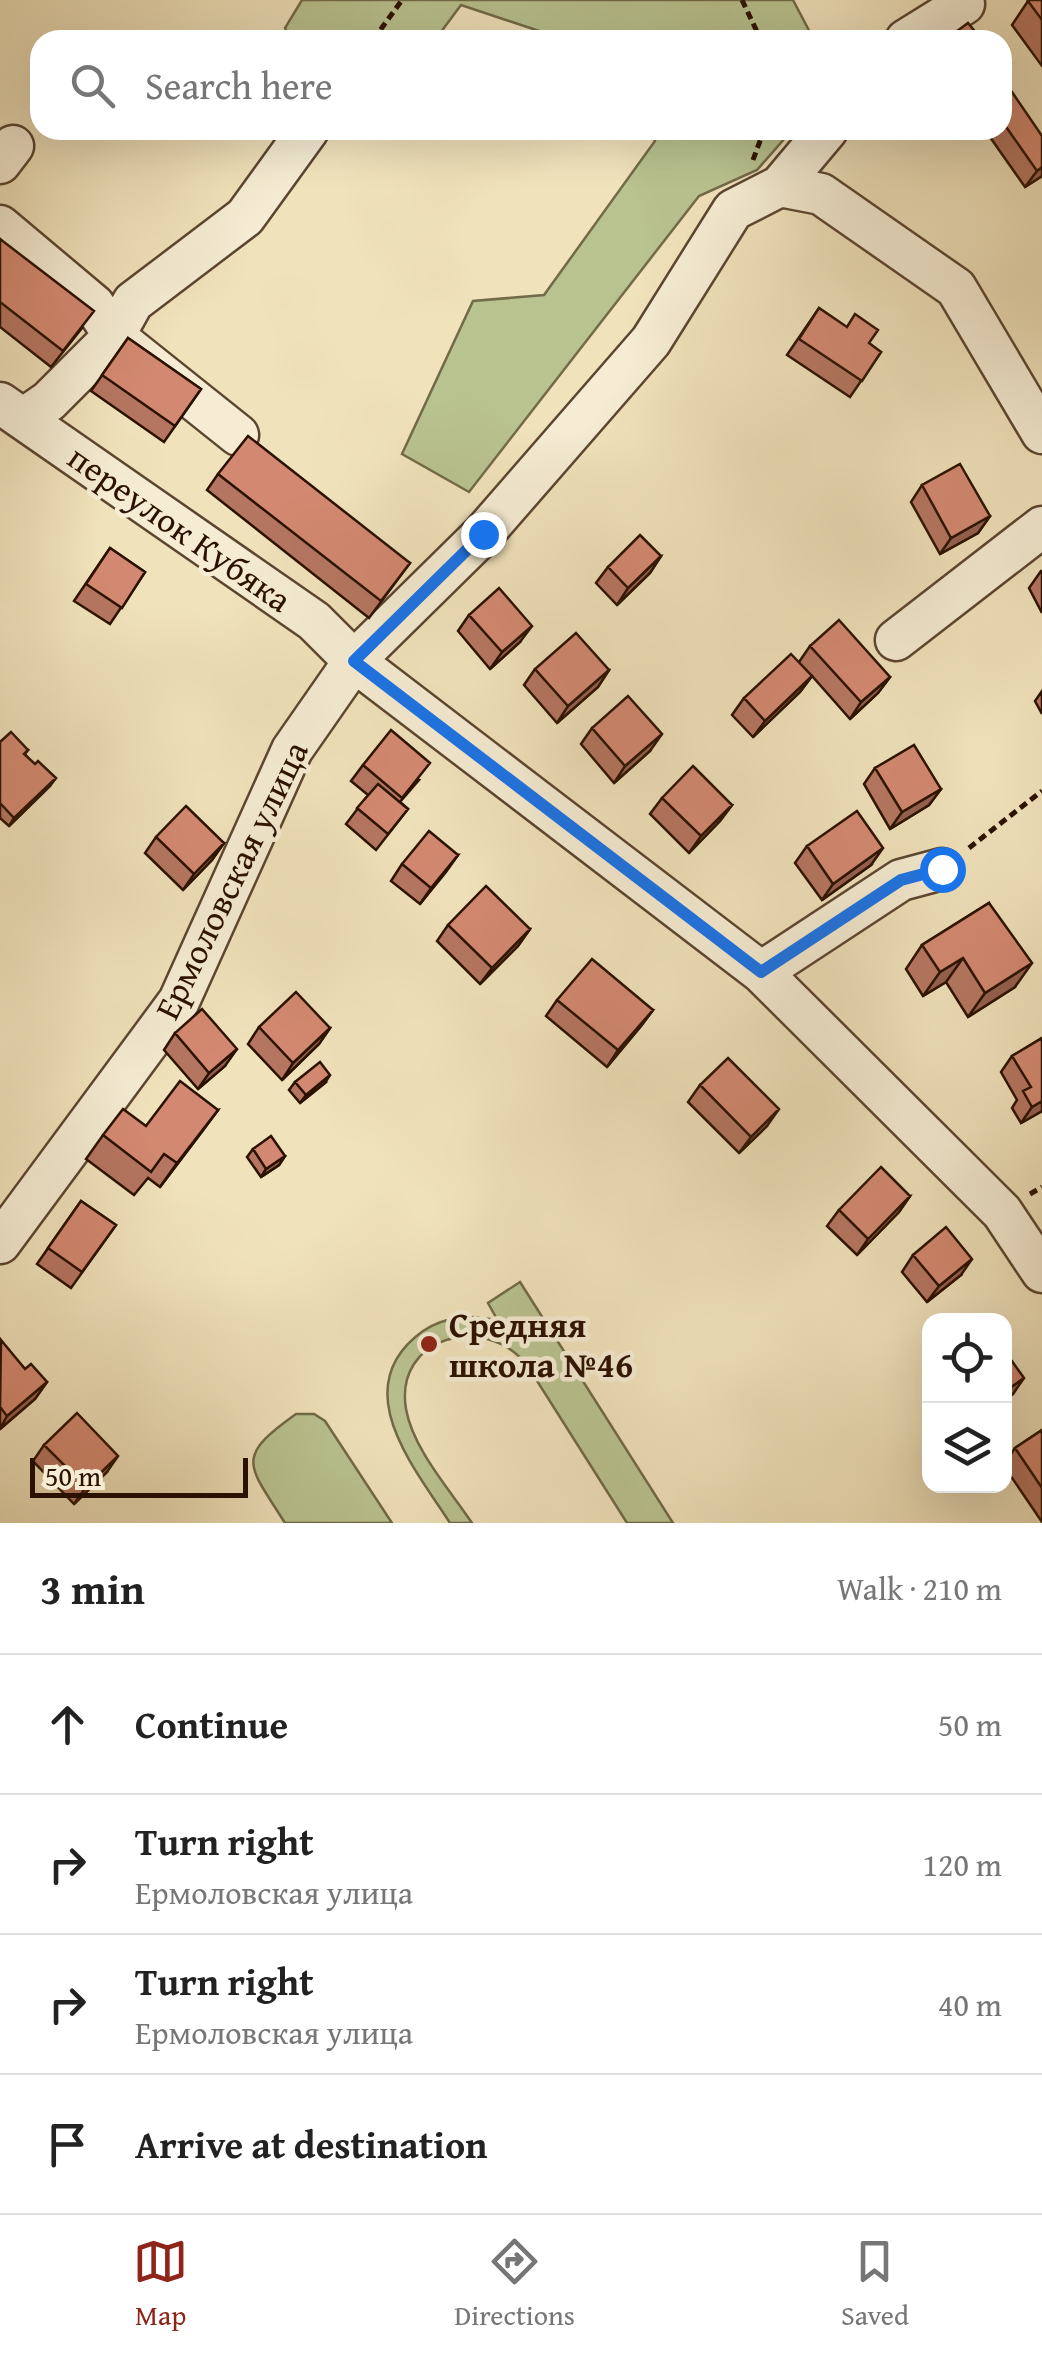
<!DOCTYPE html>
<html lang="en">
<head>
<meta charset="utf-8">
<style>
  :root { --surface:#fff; --page:#f6f6f6; --text:#222; --muted:#767676; --line:#e0e0e0; --accent:#8f2418 }
  body { margin:0; font-family:"Gentium Book Plus",serif; background:var(--page); color:var(--text) }
  .controls { position:absolute; right:30px; bottom:30px; display:grid; overflow:hidden; border-radius:20px; box-shadow:0 10px 40px #0002 }
  .controls button { width:90px; height:90px; display:grid; place-items:center; padding:0; border:0; border-bottom:2px solid var(--line); background:var(--surface); color:var(--text); font:50px sans-serif }
  .scale { position:absolute; left:30px; bottom:25px; width:218px; box-sizing:border-box; padding-left:10px; border:5px solid #2b1101; border-top:0; font-size:28px; line-height:35px; white-space:nowrap; color:#2b1101; -webkit-text-stroke:8px #f5ecd3; paint-order:stroke }
  .stop { position:absolute; width:30px; height:30px; margin:-22px; border:8px solid #1a73e8; border-radius:50%; background:#fff }
  .stop.end { background:#1a73e8; border-color:#fff; box-shadow:0 2px 10px #0008 }
  .list { margin:0; padding:0; list-style:none }
  h2 { display:flex; justify-content:space-between; align-items:center; height:130px; margin:0; padding:0 40px; font-size:42px }
  h2 small { font-size:32px; font-weight:400; color:var(--muted) }
  .list li { display:grid; grid-template-columns:65px 1fr auto; gap:30px; align-items:center; box-sizing:border-box; height:140px; padding:0 40px; border-top:2px solid var(--line) }
  .list b { display:block; font-size:38px; white-space:nowrap }
  .list p { margin:0; font-size:32px; white-space:nowrap; color:var(--muted) }
  .list em { font-size:32px; font-style:normal; color:var(--muted) }
  .icon { flex:none; width:55px; height:55px; fill:none; stroke:currentColor; stroke-width:2; stroke-linecap:round; stroke-linejoin:round }
  .map { position:relative; flex:none; width:1042px; height:1523px; overflow:hidden }
  .search { position:absolute; background:var(--surface); box-shadow:0 10px 40px #0002; left:30px; right:30px; top:30px; height:110px; display:flex; align-items:center; gap:25px; box-sizing:border-box; padding:0 35px; border-radius:30px; color:var(--muted); font-size:38px }
  .sheet { height:690px; background:var(--surface) }
  nav { display:flex; justify-content:space-around; align-items:center; box-sizing:border-box; height:140px; border-top:2px solid var(--line); background:var(--surface); font-size:28px; color:var(--muted) }
  nav a { display:grid; justify-items:center; gap:5px }
  nav .on { color:var(--accent) }
  .map>svg:first-child { display:block }
  .green { fill:#b9c390; stroke:#726a48; stroke-width:2.5 }
  .lines { fill:none; stroke-linecap:round; stroke-linejoin:round }
  .minor-casing { stroke:#5c4530; stroke-width:45 }
  .path { stroke:#2b1101; stroke-width:5; stroke-dasharray:8 5; stroke-linecap:butt }
  .minor { stroke:#f5ecd3; stroke-width:40 }
  .wall { fill:#b57661; stroke:#2b1101; stroke-width:2.5 }
  .shaded-wall { fill:#94604f; stroke:#2b1101; stroke-width:2.5 }
  .building { fill:#d38971; stroke:#2b1101; stroke-width:2.5 }
  .route { stroke:#1a73e8; stroke-width:12 }
  .poi-dot { fill:#8f2418; stroke:#f5ecd3; stroke-width:4 }
  .labels { text-anchor:middle; dominant-baseline:central; stroke-width:9; stroke-linejoin:round; paint-order:stroke }
  .street-label { font-size:35px; fill:#2b1101; stroke:#f5ecd3 }
  .poi-label { font-size:35px; font-weight:bold; fill:#2b1101; stroke:#f5ecd3; text-anchor:start }
</style>
</head>
<body>
<div class="map">
<svg width="1042" height="1523" viewBox="0 0 1042 1523">
  <rect width="100%" height="100%" fill="#f0e2bb"/>
  <filter id="stains"><feTurbulence type="fractalNoise" baseFrequency=".002" numOctaves="4"/><feColorMatrix values="0 0 0 0 .2 0 0 0 0 .09 0 0 0 0 .02 0 0 0 .5 -.17"/></filter>
  <radialGradient id="worn" r=".72"><stop offset=".6" stop-color="#630" stop-opacity="0"/><stop offset="1" stop-color="#630" stop-opacity=".3"/></radialGradient>
  <!-- green -->
  <path class="green" d="M302,0H793L814,40H566L461,5L435,40H291L285,28Z
    M649,130H792L757,170L699,196L469,492L402,454L473,301L544,295L655,141Z
    M520,1282L673,1523H627L527,1365C484,1312 394,1337 406,1409C413,1449 450,1490 472,1523H450C414,1467 345,1387 423,1331C445,1316 473,1314 498,1321L488,1303Z
    M296,1414H314L325,1421L392,1523H285C248,1464 234,1458 296,1414Z"/>
  <g class="lines">
    <defs>
      <path id="minor" d="M906,40L964,4
        M0,163L13,146
        M780,186L827,130
        M0,226L94,305L114,336L238,435
        M0,403L314,621L354,661L483,534L651,341L733,210L780,186L821,194L956,288L1042,433
        M23,419L49,401L114,336L133,302L245,217L308,130
        M896,640L1042,527
        M761,972L901,880L942,869
        M0,1243L179,1001L292,750L354,661L761,972L1002,1212L1042,1272"/>
    </defs>
    <!-- minor casing -->
    <use href="#minor" class="minor-casing"/>
    <!-- path -->
    <path class="path" d="M742,0L761,40
      M373,40L402,0
      M753,160L764,130
      M969,848L1042,791
      M1030,1194L1042,1187"/>
    <!-- minor -->
    <use href="#minor" class="minor"/>
  </g>
  <!-- wall -->
  <path class="wall" d="M1042,0V66L1012,25L1028,1Z
    M1002,99L1042,176L1025,187L985,130H1002Z
    M0,239L82,328L51,367L0,327Z
    M819,308L881,352L850,397L787,355Z
    M128,338L201,389L164,442L91,391Z
    M218,474L410,563L369,618L207,490Z
    M922,485L990,516L978,533L940,554L911,502Z
    M110,548L145,572L110,624L74,601Z
    M661,556L650,573L617,605L596,583L608,567Z
    M1041,571H1042V613L1029,588Z
    M469,615L520,642L490,669L458,631Z
    M810,646L890,677L878,693L850,719L812,676L800,692L753,737L732,715L744,698L799,662Z
    M535,669L609,670L598,687L557,723L524,685Z
    M1042,691V714L1035,701Z
    M592,728L650,751L614,783L581,744Z
    M0,742L28,750L25,754L50,786L9,826L0,818Z
    M363,765L419,780L400,802L408,809L376,850L346,824L368,795L351,781Z
    M875,768L941,789L929,805L890,829L864,784Z
    M662,798L732,805L720,821L689,853L650,814Z
    M156,837L224,843L212,860L183,890L145,853Z
    M807,846L871,865L822,900L795,863Z
    M458,855L420,904L391,881L402,864Z
    M989,903L1015,987L968,1017L946,982L923,996L906,969L922,945Z
    M448,925L530,929L518,946L480,984L437,941Z
    M557,1000L653,1010L641,1026L607,1067L546,1016Z
    M259,1027L330,1028L319,1044L282,1080L248,1044Z
    M175,1033L225,1066L198,1089L164,1050Z
    M1042,1038V1111L1021,1123L1012,1108L1017,1100L1001,1072L1012,1056Z
    M295,1082L325,1083L300,1103L289,1090Z
    M700,1085L767,1126L739,1153L688,1102Z
    M218,1110L160,1187L148,1178L134,1195L86,1159L103,1135Z
    M253,1149L285,1156L279,1165L261,1177L247,1157Z
    M910,1196L899,1212L857,1255L827,1226L839,1210Z
    M81,1201L116,1225L71,1288L37,1264Z
    M913,1255L961,1275L927,1302L902,1272Z
    M0,1341L25,1369L47,1382L35,1399L0,1429Z
    M1042,1430V1522L1004,1466V1464L1015,1448Z
    M44,1445L107,1472L74,1504L33,1461Z"/>
  <!-- shaded-wall -->
  <path class="shaded-wall" d="M1042,167V176L1025,187L1037,171Z
    M990,516L978,533L940,554L951,538Z
    M661,556L650,573L617,605L628,588Z
    M532,626L520,642L490,669L502,652Z
    M609,670L598,687L557,723L568,706Z
    M812,676L800,692L753,737L765,721Z
    M890,677L878,693L850,719L861,702Z
    M662,734L650,751L614,783L625,766Z
    M56,778L50,786L9,826L14,818Z
    M941,789L929,805L890,829L902,812Z
    M732,805L720,821L689,853L701,836Z
    M224,843L212,860L183,890L194,874Z
    M883,848L871,865L822,900L833,884Z
    M458,855L446,872L420,904L431,888Z
    M530,929L518,946L480,984L492,968Z
    M963,958L946,982L923,996L940,972Z
    M1032,963L1015,987L968,1017L985,993Z
    M653,1010L641,1026L607,1067L618,1050Z
    M330,1028L319,1044L282,1080L293,1063Z
    M237,1049L225,1066L198,1089L209,1073Z
    M330,1075L325,1083L300,1103L306,1095Z
    M1042,1101V1111L1021,1123L1032,1107Z
    M779,1109L767,1126L739,1153L751,1137Z
    M218,1110L201,1133L160,1187L177,1163Z
    M285,1156L279,1165L261,1177L266,1169Z
    M910,1196L899,1212L857,1255L868,1239Z
    M972,1259L961,1275L927,1302L939,1286Z
    M1024,1378L1013,1394L1004,1400V1392Z
    M47,1382L35,1399L0,1429L7,1416Z
    M118,1456L107,1472L74,1504L86,1487Z"/>
  <!-- building -->
  <path class="building" d="M1030,0H1042V20L1028,1Z
    M968,23L982,40H945Z
    M1012,92L1042,136V167L1037,171L1002,121V99Z
    M0,239L94,311L63,351L0,302Z
    M819,308L847,327L855,314L878,330L869,343L881,352L862,381L799,339Z
    M128,338L201,389L175,426L102,375Z
    M248,436L410,563L381,601L218,474Z
    M960,464L990,516L951,538L922,485Z
    M640,535L661,556L628,588L608,567Z
    M110,548L145,572L122,608L86,584Z
    M499,588L532,626L502,652L469,615Z
    M839,620L890,677L861,702L810,646Z
    M576,633L609,670L568,706L535,669Z
    M791,654L812,676L765,721L744,698Z
    M628,696L662,734L625,766L592,728Z
    M391,730L430,763L402,798L363,765Z
    M11,732L28,750L24,754L35,764L38,761L56,778L14,818L0,803V742Z
    M914,745L941,789L902,812L875,768Z
    M693,766L732,805L701,836L662,798Z
    M378,784L408,809L388,834L357,808Z
    M186,806L224,843L194,874L156,837Z
    M857,811L883,848L833,884L807,846Z
    M429,831L458,855L431,888L402,864Z
    M486,886L530,929L492,968L448,925Z
    M989,903L1032,963L985,993L963,958L940,972L922,945Z
    M592,959L653,1010L618,1050L557,1000Z
    M296,992L330,1028L293,1063L259,1027Z
    M202,1009L237,1049L209,1073L175,1033Z
    M1042,1038V1101L1032,1107L1023,1091L1031,1087L1012,1056Z
    M728,1058L779,1109L751,1137L700,1085Z
    M320,1062L330,1075L306,1095L295,1082Z
    M180,1081L218,1110L177,1163L164,1154L151,1172L103,1135L123,1109L146,1126Z
    M271,1136L285,1156L266,1169L253,1149Z
    M881,1167L910,1196L868,1239L839,1210Z
    M81,1201L116,1225L82,1272L48,1248Z
    M946,1227L972,1259L939,1286L913,1255Z
    M1,1340L25,1369L31,1364L47,1382L7,1416L0,1407Z
    M1004,1350L1024,1378L1004,1392Z
    M77,1413L118,1456L86,1487L44,1445Z
    M1042,1430V1488L1015,1448Z"/>
  <g class="lines">
    <!-- route -->
    <path class="route" d="M483,534L354,661L761,972L901,880L942,869"/>
  </g>
  <!-- markers -->
  <circle class="poi-dot" cx="429" cy="1344" r="10"/>
  <g class="labels">
    <!-- street labels -->
    <g class="street-label">
      <text transform="translate(180 528) rotate(35)">переулок Кубяка</text>
      <text transform="translate(231 880) rotate(-64)">Ермоловская улица</text>
    </g>
    <!-- poi labels -->
    <g class="poi-label">
      <text x="449" y="1324">Средняя<tspan x="449" dy="40">школа №46</tspan></text>
    </g>
  </g>
  <rect width="100%" height="100%" filter="url(#stains)"/>
  <rect width="100%" height="100%" fill="url(#worn)"/>
</svg>
<div class="controls">
<button><svg class="icon" aria-label="locate" viewBox="0 0 24 24"><circle cx="12" cy="12" r="6"/><path d="M12 2v4M12 18v4M2 12h4M18 12h4"/></svg></button>
<button><svg class="icon" aria-label="layers" viewBox="0 0 24 24"><path d="M12 4l9 5-9 5-9-5zM3 14l9 5 9-5"/></svg></button>
</div>
<div class="scale">50 m</div>
<div class="stop" style="left:942px;top:869px"></div>
<div class="stop end" style="left:483px;top:534px"></div>
<div class="search"><svg class="icon" aria-label="search" viewBox="0 0 24 24"><circle cx="10" cy="10" r="6"/><path d="M15 15l6 6"/></svg>Search here</div>
</div>
<section class="sheet">
<h2>3 min<small>Walk · 210 m</small></h2>
<ul class="list">
<li><svg class="icon" aria-label="ahead" viewBox="0 0 24 24"><path d="M12 20V5M6 11l6-6 6 6"/></svg><div><b>Continue</b></div><em>50 m</em></li>
<li><svg class="icon" aria-label="right" viewBox="0 0 24 24"><path d="M7 20v-9h11M14 6l5 5-5 5"/></svg><div><b>Turn right</b><p>Ермоловская улица</p></div><em>120 m</em></li>
<li><svg class="icon" aria-label="right" viewBox="0 0 24 24"><path d="M7 20v-9h11M14 6l5 5-5 5"/></svg><div><b>Turn right</b><p>Ермоловская улица</p></div><em>40 m</em></li>
<li><svg class="icon" aria-label="arrive" viewBox="0 0 24 24"><path d="M6 21V4h12l-3 4 3 4H6"/></svg><div><b>Arrive at destination</b></div></li>
</ul>
</section>
<nav>
<a class="on"><svg class="icon" aria-label="map" viewBox="0 0 24 24"><path d="M3 6l6-2 6 2 6-2v14l-6 2-6-2-6 2zM9 4v14M15 6v14"/></svg>Map</a>
<a><svg class="icon" aria-label="directions" viewBox="0 0 24 24"><path d="M12 3l9 9-9 9-9-9zM9 14v-3h6M13 9l2 2-2 2"/></svg>Directions</a>
<a><svg class="icon" aria-label="saved" viewBox="0 0 24 24"><path d="M7 4h10v16l-5-4-5 4z"/></svg>Saved</a>
</nav>
</body>
</html>
